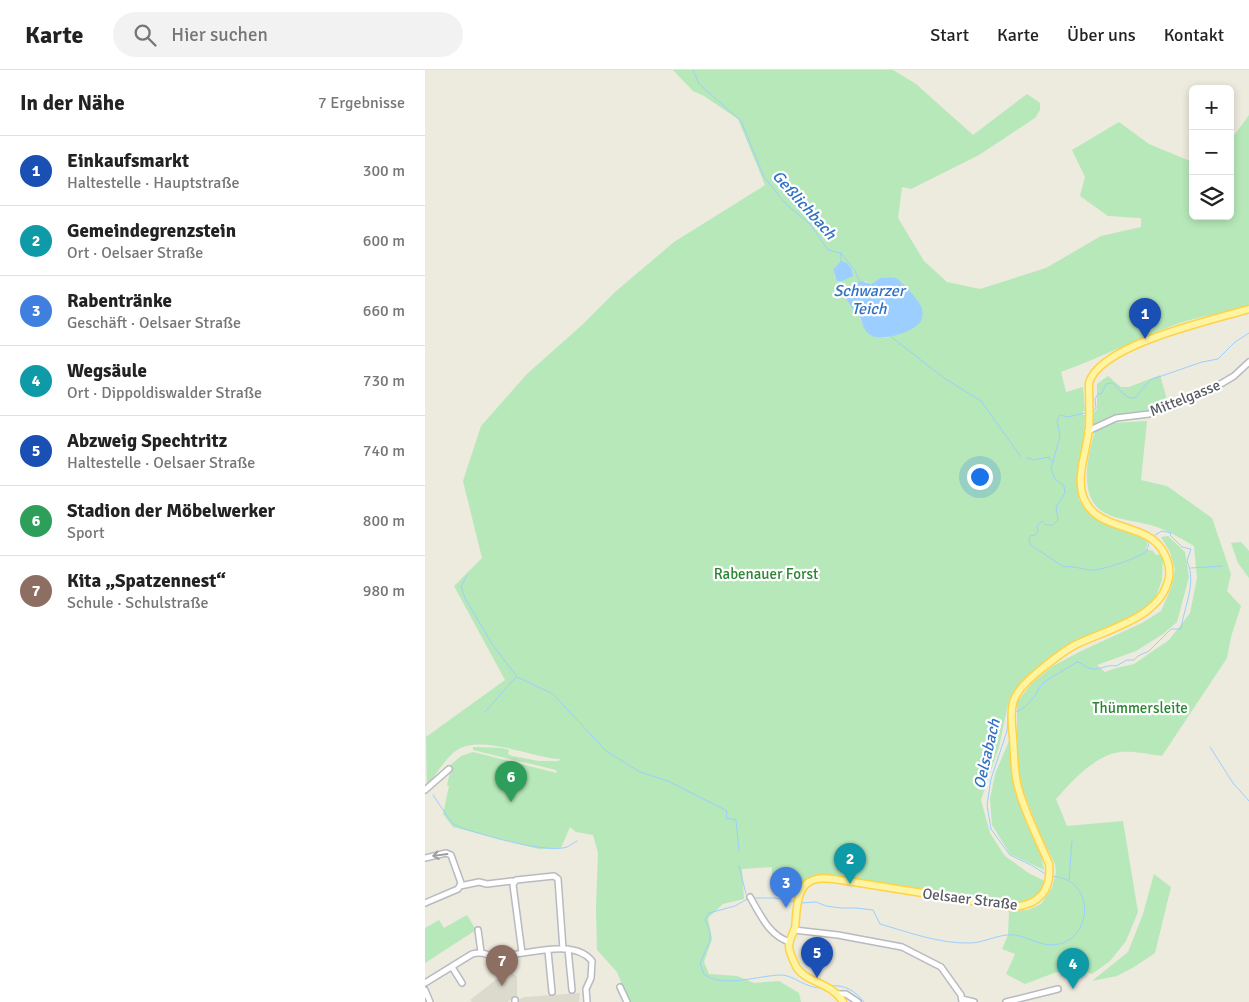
<!DOCTYPE html>
<html lang="de">
<head>
<meta charset="utf-8">
<style>
  :root { --surface:#fff; --page:#f2f2f2; --text:#222; --muted:#767676; --line:#e0e0e0; --accent:#7c3aed }
  body { margin:0; font-family:Signika,sans-serif; background:var(--page); color:var(--text) }
  .controls { position:absolute; right:15px; top:15px; display:grid; overflow:hidden; border-radius:8px; box-shadow:0 2px 8px #0003 }
  .controls button { width:45px; height:45px; display:grid; place-items:center; padding:0; border:0; border-bottom:1px solid var(--line); background:var(--surface); color:var(--text); font:25px sans-serif }
  .you { position:absolute; left:554px; top:406px; width:18px; height:18px; margin:-12px; border:4px solid #fff; border-radius:50%; background:#1a73e8; box-shadow:0 0 0 8px #1a73e833 }
  .badge { display:grid; place-items:center; width:32px; height:32px; border-radius:50%; background:var(--accent); color:#fff; font-size:16px; font-weight:700 }
  .pin { position:absolute; translate:-50% -41px; filter:drop-shadow(0 1px 2px #0008) }
  .pin::after { content:''; position:absolute; top:26px; width:18px; height:15px; background:inherit; clip-path:polygon(0 0,100% 0,50% 100%) }
  .list { margin:0; padding:0; list-style:none }
  h2 { display:flex; justify-content:space-between; align-items:center; height:65px; margin:0; padding:0 20px; font-size:21px }
  h2 small { font-size:16px; font-weight:400; color:var(--muted) }
  .list li { display:grid; grid-template-columns:32px 1fr auto; gap:15px; align-items:center; box-sizing:border-box; height:70px; padding:0 20px; border-top:1px solid var(--line) }
  .list b { display:block; font-size:19px; white-space:nowrap }
  .list p { margin:0; font-size:16px; white-space:nowrap; color:var(--muted) }
  .list em { font-size:16px; font-style:normal; color:var(--muted) }
  .icon { flex:none; width:28px; height:28px; fill:none; stroke:currentColor; stroke-width:2; stroke-linecap:round; stroke-linejoin:round }
  .map { position:relative; flex:none; width:824px; height:932px; overflow:hidden }
  header { display:flex; align-items:center; gap:30px; box-sizing:border-box; height:70px; padding:0 25px; background:var(--surface); border-bottom:1px solid var(--line) }
  header strong { font-size:24px }
  nav { display:flex; gap:28px; margin-inline-start:auto; font-size:18px }
  .search { width:350px; height:45px; background:var(--page); display:flex; align-items:center; gap:12px; box-sizing:border-box; padding:0 18px; border-radius:28px; color:var(--muted); font-size:19px }
  main { display:flex }
  aside { flex:1; background:var(--surface) }
  .map>svg:first-child { display:block }
  .education { fill:#dcd9cd }
  .green { fill:#b7e8b9; fill-rule:evenodd }
  .water { fill:#9ccfff }
  .lines { fill:none; stroke-linecap:round; stroke-linejoin:round }
  .stream { stroke:#9ccfff; stroke-width:1 }
  .minor-casing { stroke:#b7bac0; stroke-width:8 }
  .major-casing { stroke:#ffd345; stroke-width:9 }
  .minor { stroke:#fff; stroke-width:5 }
  .major { stroke:#fff4a1; stroke-width:6 }
  .oneway { stroke:#9b9da1 }
  .labels { text-anchor:middle; dominant-baseline:central; stroke-width:4.5; stroke-linejoin:round; paint-order:stroke }
  .street-label { font-size:15px; fill:#585c62; stroke:#fff }
  .park-label { font-size:15px; fill:#2b8633; stroke:#fff }
  .water-label { font-size:16px; font-style:italic; fill:#3172c5; stroke:#fff }
</style>
</head>
<body>
<header>
<strong>Karte</strong>
<div class="search"><svg class="icon" aria-label="search" viewBox="0 0 24 24"><circle cx="10" cy="10" r="6"/><path d="M15 15l6 6"/></svg>Hier suchen</div>
<nav><a>Start</a><a>Karte</a><a>Über uns</a><a>Kontakt</a></nav>
</header>
<main>
<aside>
<h2>In der Nähe<small>7 Ergebnisse</small></h2>
<ul class="list">
<li><span class="badge" style="background:#1a4fb4">1</span><div><b>Einkaufsmarkt</b><p>Haltestelle · Hauptstraße</p></div><em>300 m</em></li>
<li><span class="badge" style="background:#0f9aa8">2</span><div><b>Gemeindegrenzstein</b><p>Ort · Oelsaer Straße</p></div><em>600 m</em></li>
<li><span class="badge" style="background:#3f7fe0">3</span><div><b>Rabentränke</b><p>Geschäft · Oelsaer Straße</p></div><em>660 m</em></li>
<li><span class="badge" style="background:#0f9aa8">4</span><div><b>Wegsäule</b><p>Ort · Dippoldiswalder Straße</p></div><em>730 m</em></li>
<li><span class="badge" style="background:#1a4fb4">5</span><div><b>Abzweig Spechtritz</b><p>Haltestelle · Oelsaer Straße</p></div><em>740 m</em></li>
<li><span class="badge" style="background:#2e9e5b">6</span><div><b>Stadion der Möbelwerker</b><p>Sport</p></div><em>800 m</em></li>
<li><span class="badge" style="background:#8d6e63">7</span><div><b>Kita „Spatzennest“</b><p>Schule · Schulstraße</p></div><em>980 m</em></li>
</ul>
</aside>
<div class="map">
<svg width="824" height="932" viewBox="0 0 824 932">
  <rect width="100%" height="100%" fill="#edeade"/>
  <!-- education -->
  <path class="education" d="M84,903L89,904L92,906V926L82,932H47L45,930L77,905Z
    M155,923L154,932H92V930L100,927Z"/>
  <!-- green -->
  <path class="green" d="M248,0H468L491,14L548,65L602,24L615,33V40L610,48L554,85L486,119L477,117L473,148L499,191L522,212L555,219L621,198L676,166L716,157V148L683,146L655,126L660,107L647,80L694,52L724,74L765,91L768,90V146H805V71L824,45V236C803,243 781,245 761,251C718,265 678,287 636,302L641,322L658,317L660,341H658V345H660L659,373L652,402L654,430L661,440L677,452L723,470L721,479L728,481L731,485L734,484L738,488L737,510L730,529L707,547L640,577L610,602L584,630L574,677L556,730L565,763L580,786L605,804L618,810L620,815C612,828 602,831 587,834L407,808L382,813L347,812V797L317,799L319,829L298,834L283,848L287,869L279,892L284,904L312,906L329,913L354,911L374,923L376,932H204L192,902L172,880L171,839L173,783L168,765L151,762L145,757L136,778L114,779L28,757L18,744L24,716L22,715L25,702L23,697L36,686L48,682L132,703L131,700L48,680V677L77,678L84,680L83,684L87,686L114,691H134L135,689C107,688 58,664 32,680C20,688 11,705 2,716L1,667L80,610L29,516L57,488L38,411L56,356L102,304L157,255L190,222L249,172L340,115L313,49L279,26L268,21ZM423,194L428,202V206L410,207L408,200ZM455,208L477,212L482,220L465,267C443,271 442,261 433,245C430,239 425,235 422,229L440,211L446,214Z
    M735,305L743,333L724,340L685,346L668,357V344L672,339V314L683,306L696,317H704Z
    M722,351L716,410L742,416L787,448L806,504L802,521L816,536L806,567L802,588L737,686C721,684 702,679 686,684C664,692 646,712 631,729L642,756L698,751L713,842L701,871L685,891L667,904L652,899L629,903L600,914L581,904L590,884L577,879L583,865L584,841L603,840L616,834L627,818L631,802L630,794L616,766L598,720L592,694V632L607,613L628,596L654,582L717,553L736,541L746,518L750,500L745,482L736,467L743,466L760,482L764,507L752,552L738,564L711,581L672,595L680,602L691,598L709,594L744,570L765,543L772,508L769,476C757,469 745,462 732,457C715,451 695,451 680,443C652,428 663,385 670,361L686,353Z
    M816,472L824,481V508L813,493L806,473Z
    M584,671L589,711L615,781L619,800L585,784L567,755L565,729L570,704Z
    M729,804L746,817L730,883L709,897L692,906L667,911L703,882L718,844Z
    M42,845L51,860L0,893V858L14,850L19,858Z"/>
  <!-- water -->
  <path class="water" d="M416,191C423,192 428,198 428,206L417,211H412L408,200Z
    M455,208C460,208 466,207 470,208C476,209 493,230 496,236C498,240 498,247 496,251C491,261 457,272 447,266C436,259 439,253 433,244C431,240 430,242 427,238C424,234 423,230 419,226L420,221L436,211L446,214Z"/>
  <g class="lines">
    <!-- stream -->
    <path class="stream" d="M268,0L274,14L316,51L339,107L361,134L385,154L403,180L416,183V192
      M416,183L430,201L435,212
      M465,266L519,308L556,331L596,387
      M668,342L671,338L670,329L673,324L677,323L681,314L687,313C695,319 700,329 710,328L725,310L777,292L793,289L810,272L824,263
      M660,343L643,347L635,345L632,351L635,366L626,399L630,409L639,416L640,423L631,437L633,450L628,455H621L617,451L612,456L613,461L610,465L605,466L604,472L607,476L639,497C650,495 660,501 670,500C679,499 718,487 722,480C722,480 724,473 724,472
      M602,388L609,390L624,387L625,390L628,391
      M766,498L797,496
      M42,505L36,517L40,528L67,574L92,607L128,624L181,681L215,702L243,711L302,741L301,748L311,750L314,781
      M60,642L91,607
      M589,643L600,637L610,626L614,618L622,610L652,592C658,593 661,598 667,599C676,600 682,594 691,596L702,590H709L713,586L724,581L746,559H756C759,537 772,513 762,491L766,479L757,477L745,465L746,463L737,461L730,465
      M583,644L582,661L566,709L562,735L566,759L585,785L606,795L622,805
      M785,677L808,713L824,731
      M8,725L27,753L37,758C58,765 122,784 142,777C146,775 149,772 152,771
      M314,796L321,824
      M644,810L647,771
      M324,828L310,836L284,843L280,850L285,861V871L275,893L279,904C296,919 336,905 356,905C369,905 381,919 397,918
      M328,828H349L371,832
      M375,833L391,832L401,836L416,838H431L448,840L455,854C483,862 515,874 545,873C559,873 575,863 590,865C607,868 618,879 638,873C659,865 666,837 653,819C647,810 636,807 626,806
      M406,916C420,914 431,922 439,932"/>
    <defs>
      <path id="minor" d="M663,361L691,348L724,344L752,332L784,321L809,306L824,292
        M0,720L24,699
        M0,788L21,783L26,785L36,813L33,819L0,833
        M35,816L54,812L62,814L87,811
        M325,827C335,844 344,866 365,872
        M53,860L56,882
        M369,860L413,865L477,877L516,897L536,925L537,932
        M143,879L147,920
        M123,881L127,922
        M97,883L88,815L91,810L129,806L133,809L138,879
        M27,897L37,913
        M0,913L47,884C58,881 60,885 70,886C98,887 147,866 167,891L166,908L161,919L162,932
        M195,917L202,932
        M0,920L5,932
        M413,924H421L433,932
        M537,929L549,932
        M90,932V930
        M581,932L633,919"/>
      <path id="major" d="M418,932C406,912 382,913 372,898C369,892 364,883 364,876C364,870 368,864 370,858C372,843 370,816 388,810C398,806 412,810 422,811L586,837C614,836 627,820 624,794C614,770 597,737 592,713C589,698 589,682 588,667C587,656 585,644 588,633C591,621 604,609 614,601C625,592 637,582 650,575C682,559 737,548 744,507C745,500 743,491 740,485C724,450 674,464 659,429C650,407 662,381 664,358C665,343 664,328 664,313C675,274 788,250 824,239"/>
    </defs>
    <!-- minor casing -->
    <use href="#minor" class="minor-casing"/>
    <!-- major casing -->
    <use href="#major" class="major-casing"/>
    <!-- minor -->
    <use href="#minor" class="minor"/>
    <!-- major -->
    <use href="#major" class="major"/>
  </g>
  <!-- one-way arrows -->
  <defs><path id="oneway-shaft" d="M-6 0H5M1.5-3L5.5 0L1.5 3" fill="none" stroke-width="1.6" stroke-linecap="round" stroke-linejoin="round" transform="scale(1.25)"/></defs>
  <use class="oneway" href="#oneway-shaft" transform="translate(15 785) rotate(172)"/>
  <g class="labels">
    <!-- street labels -->
    <g class="street-label">
      <text transform="translate(760 328) rotate(-22)">Mittelgasse</text>
      <text transform="translate(545 829) rotate(7)">Oelsaer Straße</text>
    </g>
    <!-- park labels -->
    <g class="park-label">
      <text x="341" y="504">Rabenauer Forst</text>
      <text x="715" y="638">Thümmersleite</text>
    </g>
    <!-- water labels -->
    <g class="water-label">
      <text transform="translate(379 135) rotate(48)">Geßlichbach</text>
      <text x="444" y="221">Schwarzer<tspan x="444" dy="18">Teich</tspan></text>
      <text transform="translate(562 684) rotate(-77)">Oelsabach</text>
    </g>
  </g>
</svg>
<div class="controls">
<button>+</button>
<button>−</button>
<button><svg class="icon" aria-label="layers" viewBox="0 0 24 24"><path d="M12 4l9 5-9 5-9-5zM3 14l9 5 9-5"/></svg></button>
</div>
<div class="you"></div>
<div class="pin badge" style="left:720px;top:269px;background:#1a4fb4">1</div>
<div class="pin badge" style="left:425px;top:814px;background:#0f9aa8">2</div>
<div class="pin badge" style="left:361px;top:838px;background:#3f7fe0">3</div>
<div class="pin badge" style="left:648px;top:919px;background:#0f9aa8">4</div>
<div class="pin badge" style="left:392px;top:908px;background:#1a4fb4">5</div>
<div class="pin badge" style="left:86px;top:732px;background:#2e9e5b">6</div>
<div class="pin badge" style="left:77px;top:916px;background:#8d6e63">7</div>
</div>
</main>
</body>
</html>
